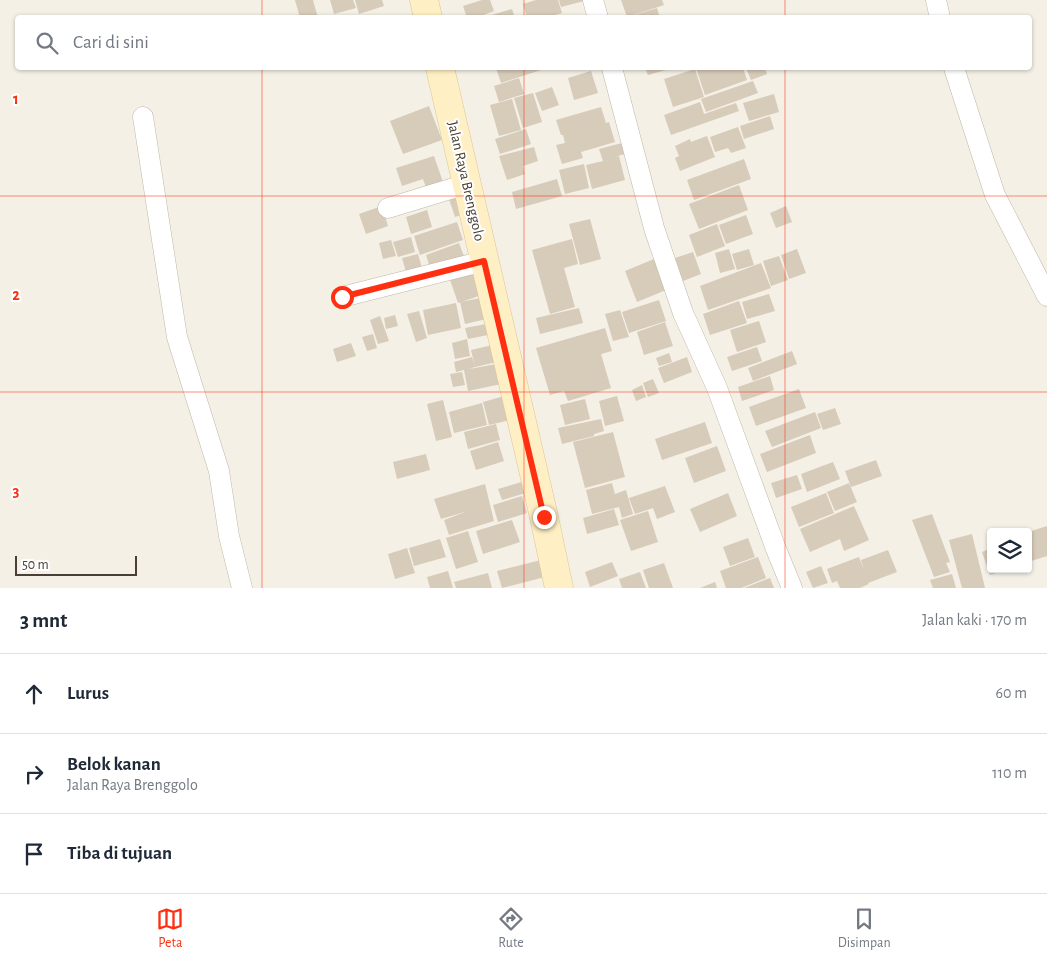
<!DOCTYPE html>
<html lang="id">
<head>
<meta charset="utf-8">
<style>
  :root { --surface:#fff; --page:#f2f2f3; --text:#1f2937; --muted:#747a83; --line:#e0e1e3; --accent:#ff3012 }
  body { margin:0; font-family:"Alegreya Sans",sans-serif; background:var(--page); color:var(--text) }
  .controls { position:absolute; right:15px; bottom:15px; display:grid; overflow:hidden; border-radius:5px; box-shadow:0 1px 4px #0004 }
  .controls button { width:45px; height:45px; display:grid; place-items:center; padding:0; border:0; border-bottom:1px solid var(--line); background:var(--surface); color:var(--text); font:25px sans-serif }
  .scale { position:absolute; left:15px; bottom:12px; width:122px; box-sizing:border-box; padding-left:5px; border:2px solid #484034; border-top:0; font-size:14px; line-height:18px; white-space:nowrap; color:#484034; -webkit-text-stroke:4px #fff; paint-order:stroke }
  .stop { position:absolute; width:15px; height:15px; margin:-11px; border:4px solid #ff3012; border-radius:50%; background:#fff }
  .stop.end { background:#ff3012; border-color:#fff; box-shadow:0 1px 5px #0008 }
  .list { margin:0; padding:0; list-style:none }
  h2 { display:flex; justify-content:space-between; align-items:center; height:65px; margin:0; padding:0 20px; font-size:21px }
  h2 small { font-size:16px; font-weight:400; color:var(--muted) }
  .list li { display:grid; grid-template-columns:32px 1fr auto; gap:15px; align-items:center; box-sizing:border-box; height:80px; padding:0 20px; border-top:1px solid var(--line) }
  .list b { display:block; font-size:19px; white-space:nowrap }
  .list p { margin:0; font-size:16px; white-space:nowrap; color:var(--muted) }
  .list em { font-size:16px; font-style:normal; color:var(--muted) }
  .icon { flex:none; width:28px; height:28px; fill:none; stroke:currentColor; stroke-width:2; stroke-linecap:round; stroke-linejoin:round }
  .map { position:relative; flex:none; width:1047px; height:588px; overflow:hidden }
  .search { position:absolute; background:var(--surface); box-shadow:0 1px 4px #0004; left:15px; right:15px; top:15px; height:55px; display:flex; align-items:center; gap:12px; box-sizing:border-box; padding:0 18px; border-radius:5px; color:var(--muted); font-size:19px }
  .sheet { height:305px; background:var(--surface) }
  nav { display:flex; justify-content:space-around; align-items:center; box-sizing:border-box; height:70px; border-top:1px solid var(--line); background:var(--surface); font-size:14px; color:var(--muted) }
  nav a { display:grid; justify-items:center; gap:2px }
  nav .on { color:var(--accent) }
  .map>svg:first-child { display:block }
  .building { fill:#d7cbba }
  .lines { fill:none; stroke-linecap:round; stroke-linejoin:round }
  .minor-casing { stroke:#c1b7a7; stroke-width:21 }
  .secondary-casing { stroke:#dcc693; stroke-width:29 }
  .minor { stroke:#fff; stroke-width:20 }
  .secondary { stroke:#ffefc5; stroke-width:28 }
  .route { stroke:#ff3012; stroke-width:6 }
  .grid { fill:none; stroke:#ff3012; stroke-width:1; stroke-opacity:0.55 }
  .labels { text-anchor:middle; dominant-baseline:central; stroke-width:4; stroke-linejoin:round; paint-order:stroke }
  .street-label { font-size:15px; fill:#484034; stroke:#fff }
  .grid-label { font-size:16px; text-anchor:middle; font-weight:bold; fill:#ff3012; stroke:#fff; stroke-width:4; stroke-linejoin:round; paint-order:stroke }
</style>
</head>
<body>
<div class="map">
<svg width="1047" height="588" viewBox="0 0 1047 588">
  <rect width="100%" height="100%" fill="#f4f0e6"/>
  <!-- building -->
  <path class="building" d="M295,0H313L318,18H300Z
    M330,0H353L356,8L334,14Z
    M355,0H382L384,6L359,14Z
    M482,0H490L494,11L476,18H467L463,6Z
    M536,0H558L562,13L545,18H527L523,4Z
    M559,0H583L584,1L561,7Z
    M621,0H662L664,5L627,17Z
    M657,8L660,18H632L631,16Z
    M512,9L515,18H485V17Z
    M496,68H547L501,83Z
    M645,68H673L648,75Z
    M696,68H743L747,80L705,95Z
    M746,68H765L767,74L751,80Z
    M695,69L704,97L673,107L664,79Z
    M591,71L598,93L574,100L568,78Z
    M519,78L524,94L499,102L494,86Z
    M753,81L758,93L706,112L701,99Z
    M552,87L559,105L542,111L535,93Z
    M533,93L542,122L523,128L514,98Z
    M774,94L779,112L749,121L743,103Z
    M512,99L521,130L499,136L490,105Z
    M700,102L704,114L736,103L739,111L671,135L664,115Z
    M429,106L442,140L403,154L390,121Z
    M601,107L606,123L609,122L615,142L581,152L583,158L562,164L556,145L565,143L563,135H561L556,120Z
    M770,116L774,129L744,139L740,126Z
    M738,127L746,148L731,153L728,148L715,152L710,137Z
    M526,129L531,144L500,154L495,139Z
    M707,136L715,157L680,171L675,158L679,156L675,146L690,139L691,142Z
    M622,143L625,154L614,157L619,156L625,180L592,189L586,165L603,161L599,149Z
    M534,147L538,161L523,166L525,174L507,180L499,156Z
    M434,156L445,188L428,193L423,179L402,186L396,168Z
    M744,159L751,179L694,200L687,180Z
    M584,164L589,188L565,194L559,170Z
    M557,179L562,196L516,209L512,192Z
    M739,185L748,210L699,229L689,204Z
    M462,194L468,213L455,217L449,199Z
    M382,206L388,226L366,234L359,214Z
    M786,206L792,222L776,228L770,213Z
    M427,210L432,227L411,234L406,217Z
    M746,215L753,234L726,244L719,225Z
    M590,219L601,259L580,265L569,224Z
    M457,222L463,240L420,255L414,236Z
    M717,224L725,246L697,257L689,235Z
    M411,237L415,252L398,257L393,242Z
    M572,239L578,264L564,268L575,307L550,314L532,250Z
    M391,240L396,256L383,259L379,243Z
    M459,243L465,259L431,271L426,255Z
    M729,249L735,269L720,273L715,253Z
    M749,249L754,265L737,270L732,254Z
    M797,249L806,273L789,279L781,255Z
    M693,252L701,274L683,281L675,258Z
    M418,254L424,275L408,279L402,258Z
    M779,256L788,280L771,286L763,261Z
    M654,259L666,290L637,302L625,271Z
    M761,263L771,288L708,310L700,286Z
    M478,264L488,293L458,303L448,274Z
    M769,294L775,311L747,319L742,302Z
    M486,297L491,318L465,324L460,302Z
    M659,300L666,321L629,333L622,312Z
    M739,301L747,323L710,335L703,314Z
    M456,303L461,328L428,335L423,310Z
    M579,308L583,323L540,334L536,318Z
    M620,310L629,337L613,341L605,314Z
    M419,311L427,338L416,342L407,314Z
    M395,315L398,326L386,329L384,318Z
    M380,316L389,341L378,344L370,320Z
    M759,321L766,342L737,352L730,330Z
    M665,322L673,346L644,355L637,332Z
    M486,324L488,335L468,339L465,328Z
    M605,328L612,351L601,354L611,388L568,401L564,391L550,395L536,348Z
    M373,334L377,348L367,351L362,337Z
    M467,339L470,356L455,359L452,343Z
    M351,343L356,356L337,362L333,349Z
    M497,344L501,361L475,367L471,350Z
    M757,347L762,361L732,371L727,357Z
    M792,351L797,364L753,381L748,368Z
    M669,353L672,362L659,366L656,358Z
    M472,357L475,367L469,369L502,363L506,383L468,391L464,370L456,372L454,362Z
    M687,357L692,372L664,383L658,368Z
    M462,372L465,385L453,387L450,374Z
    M770,376L774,390L742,401L738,387Z
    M653,379L659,393L648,397L643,383Z
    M642,385L646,397L636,401L632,390Z
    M799,389L806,408L756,426L749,407Z
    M504,396L510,420L489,425L483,402Z
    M617,396L624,421L605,426L599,401Z
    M585,399L590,419L565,425L560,405Z
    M443,400L452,437L436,441L427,404Z
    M482,403L487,425L454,433L449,412Z
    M835,408L841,424L823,430L817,414Z
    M815,412L821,428L772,447L765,431Z
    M601,419L604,431L594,434V436L562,444L558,428Z
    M705,422L712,443L662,460L655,439Z
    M496,424L500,440L468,449L464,432Z
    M613,432L625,477L585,488L573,442Z
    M810,435L816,453L767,472L760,454Z
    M498,442L504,461L476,470L470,451Z
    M717,446L726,471L694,483L685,458Z
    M426,454L430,470L397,479L393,462Z
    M876,460L882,476L851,487L845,471Z
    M833,462L840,479L807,492L801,474Z
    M797,475L802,489L776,498L771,483Z
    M525,481L529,492L502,500L498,489Z
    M612,483L615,494L626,490L633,514L622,518L619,507L592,514L586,490Z
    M849,483L857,502L835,511L827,492Z
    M485,484L494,521L449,535L444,520L468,511L441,519L434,499Z
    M665,486L675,512L657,519L653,508L635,514L629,498Z
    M728,493L737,516L700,532L690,509Z
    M826,493L834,513L799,527L791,507Z
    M522,496L527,513L498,522L493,505Z
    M854,506L869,540L844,551L840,539L810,552L800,529Z
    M614,509L619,525L587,534L583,518Z
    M648,511L658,542L631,551L620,520Z
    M932,514L950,562L946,563L950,572L934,577L912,520Z
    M512,520L520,542L483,554L476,531Z
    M1047,526V556L1028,562V532Z
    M468,531L478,562L456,569L446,538Z
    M972,534L985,588H962L949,540Z
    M748,538L755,557L730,566L723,547Z
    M440,539L446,557L414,566L409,548Z
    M407,548L415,573L395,579L388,554Z
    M991,548V569L1005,570L990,575L982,552Z
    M888,550L897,572L868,583L869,584L860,588H840L837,581L832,583L827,569L859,557L864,570L861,560Z
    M758,557L766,578L741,588H726L720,571Z
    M541,560L545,577L502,588L497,571Z
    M612,562L618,576L590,587L585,572Z
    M664,563L673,588H649L643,570Z
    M821,566L828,583L813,588L806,572Z
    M448,571L453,588H430L427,577Z
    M640,572L646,588H622L619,579Z
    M488,573L492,588H456L454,582Z
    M952,574L956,588H933L930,580Z
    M770,578L774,588H744Z
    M715,582L717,588H700Z"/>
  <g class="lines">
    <defs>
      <path id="minor" d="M593,0L598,18
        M936,0L940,18
        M612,68L654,228L683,313L717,388L776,549L792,588
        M954,68L995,195L1047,296
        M143,117L177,337L219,471L229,536L242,588
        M388,208L467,184
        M342,297L484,261"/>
      <path id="secondary" d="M424,0L428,18
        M440,68L544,517L559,588"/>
    </defs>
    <!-- minor casing -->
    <use href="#minor" class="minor-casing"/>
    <!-- secondary casing -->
    <use href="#secondary" class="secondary-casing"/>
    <!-- minor -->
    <use href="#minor" class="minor"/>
    <!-- secondary -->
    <use href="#secondary" class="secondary"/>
  </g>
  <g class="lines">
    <!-- route -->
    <path class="route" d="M342,297L484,261L544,517"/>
  </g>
  <!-- grid -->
  <path class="grid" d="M262,0V18M524,0V18M785,0V18M262,68V588M524,68V588M785,68V588M0,196H1047M0,392H1047"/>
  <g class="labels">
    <!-- street labels -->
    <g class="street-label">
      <text transform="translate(466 181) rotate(77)">Jalan Raya Brenggolo</text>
    </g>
  </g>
  <g class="grid-label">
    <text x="16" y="104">1</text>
    <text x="16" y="300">2</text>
    <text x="16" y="496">3</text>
  </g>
</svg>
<div class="controls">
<button><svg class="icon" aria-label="layers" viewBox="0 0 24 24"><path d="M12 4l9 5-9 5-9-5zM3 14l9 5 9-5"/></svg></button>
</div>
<div class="scale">50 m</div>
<div class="stop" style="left:342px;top:297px"></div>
<div class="stop end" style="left:544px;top:517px"></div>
<div class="search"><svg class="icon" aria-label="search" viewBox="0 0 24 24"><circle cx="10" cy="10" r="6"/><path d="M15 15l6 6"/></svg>Cari di sini</div>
</div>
<section class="sheet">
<h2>3 mnt<small>Jalan kaki · 170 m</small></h2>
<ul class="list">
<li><svg class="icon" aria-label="ahead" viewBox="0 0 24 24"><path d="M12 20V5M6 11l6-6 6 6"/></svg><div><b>Lurus</b></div><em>60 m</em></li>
<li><svg class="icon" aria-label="right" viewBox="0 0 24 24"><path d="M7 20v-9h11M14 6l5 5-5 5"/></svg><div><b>Belok kanan</b><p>Jalan Raya Brenggolo</p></div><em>110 m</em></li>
<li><svg class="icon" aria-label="arrive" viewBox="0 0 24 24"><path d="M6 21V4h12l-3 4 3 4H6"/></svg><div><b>Tiba di tujuan</b></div></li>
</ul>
</section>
<nav>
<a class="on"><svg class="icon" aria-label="map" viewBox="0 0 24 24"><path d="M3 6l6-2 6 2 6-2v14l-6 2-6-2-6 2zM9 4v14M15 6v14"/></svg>Peta</a>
<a><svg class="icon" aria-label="directions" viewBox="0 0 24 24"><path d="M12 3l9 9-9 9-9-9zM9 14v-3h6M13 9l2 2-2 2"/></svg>Rute</a>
<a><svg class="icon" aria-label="saved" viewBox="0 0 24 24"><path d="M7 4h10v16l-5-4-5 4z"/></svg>Disimpan</a>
</nav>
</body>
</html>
